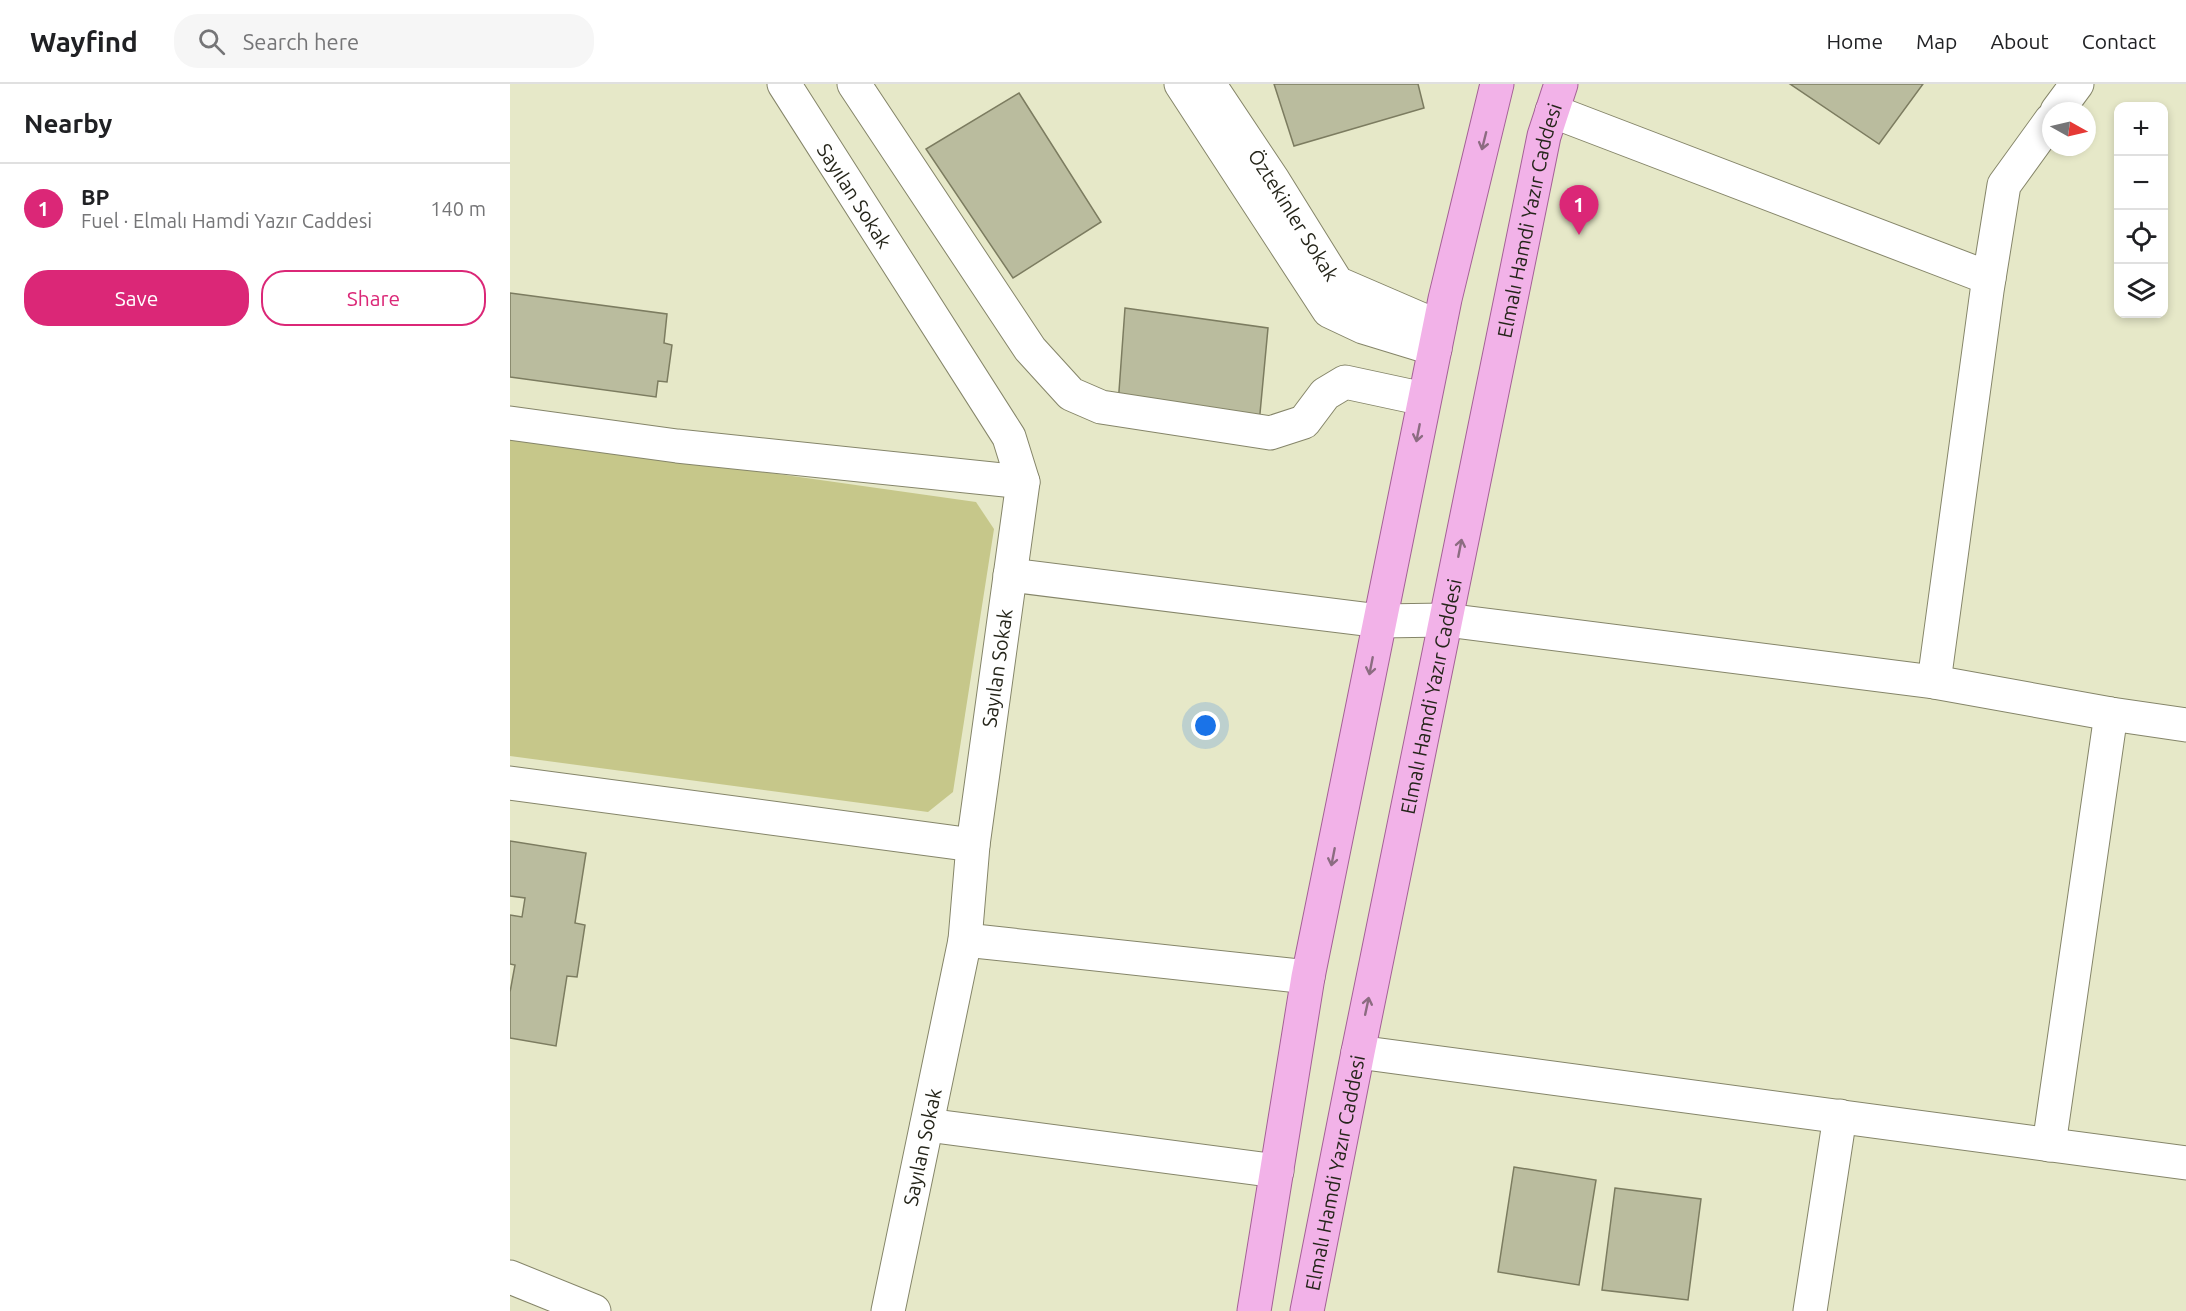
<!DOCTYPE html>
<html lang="en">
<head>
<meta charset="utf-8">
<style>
  :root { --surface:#fff; --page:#f6f6f6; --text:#202124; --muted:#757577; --line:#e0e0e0; --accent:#db2777 }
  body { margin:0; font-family:Ubuntu,sans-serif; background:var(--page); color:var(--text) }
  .controls { position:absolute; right:18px; top:18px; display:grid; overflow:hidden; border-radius:12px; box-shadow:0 3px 9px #0003 }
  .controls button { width:54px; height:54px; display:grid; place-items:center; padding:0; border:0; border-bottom:2px solid var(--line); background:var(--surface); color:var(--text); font:30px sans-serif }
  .compass { position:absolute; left:1532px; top:18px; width:54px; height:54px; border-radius:50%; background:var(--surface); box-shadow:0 3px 9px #0003; rotate:98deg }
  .you { position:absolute; left:696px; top:642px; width:21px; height:21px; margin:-15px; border:4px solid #fff; border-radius:50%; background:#1a73e8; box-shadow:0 0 0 9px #1a73e833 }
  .badge { display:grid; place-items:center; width:39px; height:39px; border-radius:50%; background:var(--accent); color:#fff; font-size:20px; font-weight:700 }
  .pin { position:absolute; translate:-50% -50px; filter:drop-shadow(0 2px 3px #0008) }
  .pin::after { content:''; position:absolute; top:32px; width:21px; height:18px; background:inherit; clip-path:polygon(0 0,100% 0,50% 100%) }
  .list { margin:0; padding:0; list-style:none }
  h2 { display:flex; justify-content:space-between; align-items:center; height:78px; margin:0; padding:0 24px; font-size:26px }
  h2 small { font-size:20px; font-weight:400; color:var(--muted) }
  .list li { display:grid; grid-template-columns:39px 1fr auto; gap:18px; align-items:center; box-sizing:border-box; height:90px; padding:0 24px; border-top:2px solid var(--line) }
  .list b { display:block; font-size:22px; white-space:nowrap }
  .list p { margin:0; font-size:20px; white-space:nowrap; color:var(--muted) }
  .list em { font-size:20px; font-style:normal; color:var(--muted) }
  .actions { display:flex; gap:12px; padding:18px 24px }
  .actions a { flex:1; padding:14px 0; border:2px solid var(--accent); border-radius:24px; text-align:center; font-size:21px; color:var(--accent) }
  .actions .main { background:var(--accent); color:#fff }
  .icon { flex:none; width:33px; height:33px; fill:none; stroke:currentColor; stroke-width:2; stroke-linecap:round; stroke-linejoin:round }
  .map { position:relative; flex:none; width:1676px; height:1227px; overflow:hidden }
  header { display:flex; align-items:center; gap:36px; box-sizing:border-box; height:84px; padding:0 30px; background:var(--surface); border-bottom:2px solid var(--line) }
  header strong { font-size:28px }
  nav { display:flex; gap:33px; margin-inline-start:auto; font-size:21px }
  .search { width:420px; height:54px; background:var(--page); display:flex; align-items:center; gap:15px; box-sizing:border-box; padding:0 21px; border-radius:24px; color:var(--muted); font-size:22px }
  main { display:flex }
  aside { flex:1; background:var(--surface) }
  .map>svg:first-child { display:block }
  .green { fill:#c6c78a }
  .building { fill:#babc9e; stroke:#7c7c60; stroke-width:1.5 }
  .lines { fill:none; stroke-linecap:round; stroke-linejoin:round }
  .minor-casing { stroke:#858569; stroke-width:35 }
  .major-casing { stroke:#a46096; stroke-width:35 }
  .minor { stroke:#fff; stroke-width:33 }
  .major { stroke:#f2b2e8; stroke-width:33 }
  .oneway { stroke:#8c6c81 }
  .labels { text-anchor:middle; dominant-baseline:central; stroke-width:5; stroke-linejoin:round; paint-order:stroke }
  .street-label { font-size:20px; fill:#25251a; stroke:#fff }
</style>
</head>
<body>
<header>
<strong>Wayfind</strong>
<div class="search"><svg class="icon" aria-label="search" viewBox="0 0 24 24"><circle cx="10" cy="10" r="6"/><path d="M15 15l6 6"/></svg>Search here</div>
<nav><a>Home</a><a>Map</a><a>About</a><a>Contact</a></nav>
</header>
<main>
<aside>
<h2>Nearby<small></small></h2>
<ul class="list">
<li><span class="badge">1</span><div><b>BP</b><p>Fuel · Elmalı Hamdi Yazır Caddesi</p></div><em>140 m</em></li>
</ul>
<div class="actions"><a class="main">Save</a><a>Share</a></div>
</aside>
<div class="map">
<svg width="1676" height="1227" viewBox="0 0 1676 1227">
  <rect width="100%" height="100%" fill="#e6e8c8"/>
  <!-- green -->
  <path class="green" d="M0,352L466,418L484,445L443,708L418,728L0,672Z"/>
  <!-- building -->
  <path class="building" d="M764,0H908L914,24L784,62Z
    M1280,0H1413L1369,60Z
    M509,9L591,138L503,194L416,65Z
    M0,209L157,230L154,259L162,261L157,298L148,297L146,313L0,293Z
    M615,224L758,244L749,340L608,321Z
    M0,757L76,769L65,839L75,841L67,893L57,892L46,962L0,954V908L5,881L0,880V831L12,833L15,814L0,812Z
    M1004,1083L1086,1096L1069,1201L988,1188Z
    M1105,1104L1191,1115L1178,1216L1092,1206Z"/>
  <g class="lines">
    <defs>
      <g id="minor">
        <path id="s1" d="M274,0L499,353L513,398L463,761L455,856L378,1227"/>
        <path d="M344,0L520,265L561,310L591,323L760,349L794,338L815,310L835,298L914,315"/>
        <path d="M671,0L819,227L853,243L925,265"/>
        <path id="s2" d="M699,0L763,96L827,199L929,243"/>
        <path d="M1042,27L1479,194"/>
        <path d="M1547,27L1567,0"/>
        <path d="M0,339L167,362L513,398"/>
        <path d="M500,491L870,537L936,536L1424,598L1601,630L1676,641"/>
        <path d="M1424,598L1477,207L1494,101L1541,36"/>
        <path d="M0,699L463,761"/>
        <path d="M455,856L798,893"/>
        <path d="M848,968L1676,1079"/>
        <path d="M417,1041L767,1087"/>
        <path d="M1539,1061L1601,630"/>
        <path d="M0,1193L84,1227"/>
        <path d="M1300,1227L1330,1032"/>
      </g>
      <g id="major">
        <path d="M744,1227L798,893L935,215L987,0"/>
        <path id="s3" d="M797,1227L848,968L1034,52L1051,0"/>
      </g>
    </defs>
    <!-- minor casing -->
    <use href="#minor" class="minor-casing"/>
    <!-- major casing -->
    <use href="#major" class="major-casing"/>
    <!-- minor -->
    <use href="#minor" class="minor"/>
    <!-- major -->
    <use href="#major" class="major"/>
  </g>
  <!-- one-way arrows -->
  <defs><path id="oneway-shaft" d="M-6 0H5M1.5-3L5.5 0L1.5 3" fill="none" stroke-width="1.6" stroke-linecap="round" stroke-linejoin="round" transform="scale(1.5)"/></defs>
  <g class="oneway">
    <use href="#oneway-shaft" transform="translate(974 57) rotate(104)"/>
    <use href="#oneway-shaft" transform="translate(908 349) rotate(101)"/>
    <use href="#oneway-shaft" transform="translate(950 464) rotate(-79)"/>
    <use href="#oneway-shaft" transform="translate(861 582) rotate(101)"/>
    <use href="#oneway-shaft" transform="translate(823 773) rotate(101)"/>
    <use href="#oneway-shaft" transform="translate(857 922) rotate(-78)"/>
  </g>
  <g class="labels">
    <!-- street labels -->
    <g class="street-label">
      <text stroke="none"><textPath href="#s1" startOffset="132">Sayılan Sokak</textPath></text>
      <text stroke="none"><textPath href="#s2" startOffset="156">Öztekinler Sokak</textPath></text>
      <text stroke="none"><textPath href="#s3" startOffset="1113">Elmalı Hamdi Yazır Caddesi</textPath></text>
      <text transform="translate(487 584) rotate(-82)">Sayılan Sokak</text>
      <text stroke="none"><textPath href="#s3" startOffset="627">Elmalı Hamdi Yazır Caddesi</textPath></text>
      <text transform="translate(412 1063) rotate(-78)">Sayılan Sokak</text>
      <text stroke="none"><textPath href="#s3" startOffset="141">Elmalı Hamdi Yazır Caddesi</textPath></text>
    </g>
  </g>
</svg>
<div class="controls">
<button>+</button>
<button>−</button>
<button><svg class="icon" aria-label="locate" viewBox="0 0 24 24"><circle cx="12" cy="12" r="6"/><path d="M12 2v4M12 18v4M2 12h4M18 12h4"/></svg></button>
<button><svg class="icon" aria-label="layers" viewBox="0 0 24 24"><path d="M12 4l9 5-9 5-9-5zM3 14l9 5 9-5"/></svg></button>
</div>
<svg class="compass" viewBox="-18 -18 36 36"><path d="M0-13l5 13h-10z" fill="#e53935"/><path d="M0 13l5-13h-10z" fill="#757577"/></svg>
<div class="you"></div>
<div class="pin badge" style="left:1069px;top:151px">1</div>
</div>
</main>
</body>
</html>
